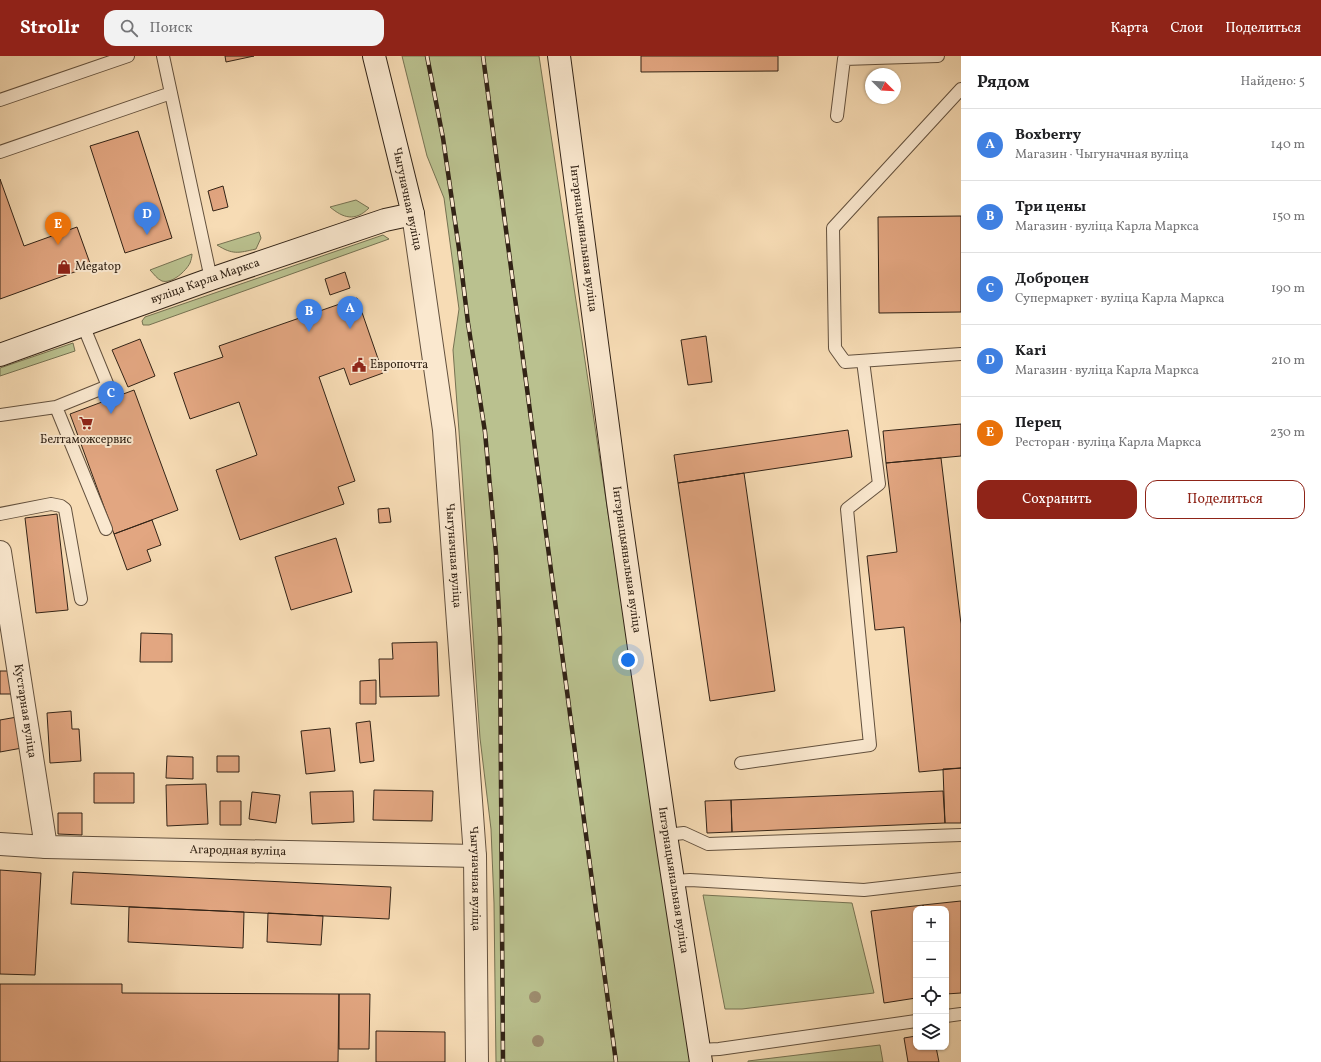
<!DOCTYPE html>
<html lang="ru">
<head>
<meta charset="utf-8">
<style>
  :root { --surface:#fff; --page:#f2f2f2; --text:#202124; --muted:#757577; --line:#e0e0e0; --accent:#8f2418 }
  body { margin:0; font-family:Vollkorn,serif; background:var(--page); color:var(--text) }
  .controls { position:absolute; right:12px; bottom:12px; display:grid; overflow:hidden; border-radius:8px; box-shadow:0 1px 3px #0004 }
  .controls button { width:36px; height:36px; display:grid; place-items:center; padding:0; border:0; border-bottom:1px solid var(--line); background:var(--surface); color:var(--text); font:20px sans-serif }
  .compass { position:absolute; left:865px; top:12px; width:36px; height:36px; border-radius:50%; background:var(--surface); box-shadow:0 1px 3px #0004; rotate:114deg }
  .you { position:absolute; left:628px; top:604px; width:14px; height:14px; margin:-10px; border:3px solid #fff; border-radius:50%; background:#1a73e8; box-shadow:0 0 0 6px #1a73e833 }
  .badge { display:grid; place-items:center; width:26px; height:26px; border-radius:50%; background:var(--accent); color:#fff; font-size:13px; font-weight:700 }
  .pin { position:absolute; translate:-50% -33px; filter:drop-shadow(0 1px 2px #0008) }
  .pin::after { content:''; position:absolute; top:21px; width:14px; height:12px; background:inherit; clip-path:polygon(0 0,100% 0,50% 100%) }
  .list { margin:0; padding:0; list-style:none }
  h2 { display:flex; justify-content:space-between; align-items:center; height:52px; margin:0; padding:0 16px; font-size:17px }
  h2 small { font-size:13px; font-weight:400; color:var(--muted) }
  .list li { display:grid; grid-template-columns:26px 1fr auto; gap:12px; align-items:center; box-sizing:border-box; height:72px; padding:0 16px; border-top:1px solid var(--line) }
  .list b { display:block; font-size:15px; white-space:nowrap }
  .list p { margin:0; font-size:13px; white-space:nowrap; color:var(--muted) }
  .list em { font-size:13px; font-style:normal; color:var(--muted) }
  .actions { display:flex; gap:8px; padding:12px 16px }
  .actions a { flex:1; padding:9px 0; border:1px solid var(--accent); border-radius:12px; text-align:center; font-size:14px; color:var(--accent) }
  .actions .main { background:var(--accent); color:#fff }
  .icon { flex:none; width:22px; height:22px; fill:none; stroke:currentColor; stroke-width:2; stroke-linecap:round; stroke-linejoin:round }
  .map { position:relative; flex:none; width:961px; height:1006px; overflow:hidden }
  header { display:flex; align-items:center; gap:24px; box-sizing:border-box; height:56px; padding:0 20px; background:var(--accent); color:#fff }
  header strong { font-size:19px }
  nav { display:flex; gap:22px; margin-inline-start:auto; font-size:14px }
  .search { width:280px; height:36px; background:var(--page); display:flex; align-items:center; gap:10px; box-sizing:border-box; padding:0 14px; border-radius:12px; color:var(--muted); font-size:15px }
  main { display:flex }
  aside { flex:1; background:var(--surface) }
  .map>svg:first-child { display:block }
  .green { fill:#bac18f; stroke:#767252 }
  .building { fill:#e2a681; stroke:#322316 }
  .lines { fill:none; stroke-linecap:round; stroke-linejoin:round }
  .lane-casing { stroke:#63513e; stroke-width:14 }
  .street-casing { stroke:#63513e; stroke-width:24 }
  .secondary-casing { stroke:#322316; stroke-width:24 }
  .lane { stroke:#fae8cf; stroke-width:12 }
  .street { stroke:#fae8cf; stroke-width:22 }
  .secondary { stroke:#fae8cf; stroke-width:22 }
  .rail-casing { stroke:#322316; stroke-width:4.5 }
  .rail { stroke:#fae8cf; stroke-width:3; stroke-dasharray:9; stroke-linecap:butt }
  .tree { fill:#9d8c6e }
  .labels { text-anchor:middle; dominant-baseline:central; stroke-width:4; stroke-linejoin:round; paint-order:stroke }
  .street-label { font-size:12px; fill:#322316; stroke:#fae8cf }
  .poi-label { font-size:12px; fill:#322316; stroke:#fae8cf; text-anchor:start }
</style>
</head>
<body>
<header>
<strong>Strollr</strong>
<div class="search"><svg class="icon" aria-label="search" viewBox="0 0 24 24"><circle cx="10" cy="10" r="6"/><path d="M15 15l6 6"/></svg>Поиск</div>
<nav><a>Карта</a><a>Слои</a><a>Поделиться</a></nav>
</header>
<main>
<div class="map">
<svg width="961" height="1006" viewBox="0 0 961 1006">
  <rect width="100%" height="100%" fill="#f7dcb5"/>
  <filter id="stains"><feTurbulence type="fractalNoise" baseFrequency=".005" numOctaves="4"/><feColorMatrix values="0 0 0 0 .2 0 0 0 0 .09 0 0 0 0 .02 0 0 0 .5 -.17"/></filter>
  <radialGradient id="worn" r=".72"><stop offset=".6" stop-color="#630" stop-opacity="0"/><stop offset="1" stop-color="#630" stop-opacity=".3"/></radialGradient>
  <!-- green -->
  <path class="green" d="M402,0H539L691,1006H496L494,847L491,773L480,682L462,416L453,294L459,253L444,142L427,100Z
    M356,144L369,152C355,166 343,162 330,151Z
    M259,176L261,182L256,193C238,197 233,199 217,189Z
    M383,179L389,183L149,269H143L142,265L145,261Z
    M192,198C192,201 191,204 190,207C186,215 172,228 162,225C157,223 154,218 150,214Z
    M73,287L75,295L0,320V312Z
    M703,839L852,847L874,937L742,953H725Z
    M880,989L883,1006H748V1005Z"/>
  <!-- building -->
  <path class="building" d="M225,0H254L226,6Z
    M641,0H778V15L641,16Z
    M138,75L172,182L125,197L90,90Z
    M0,123L24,190L77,171L91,210L0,243Z
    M223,130L228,151L213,155L208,135Z
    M961,160V256L879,257L878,161Z
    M345,216L350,232L330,239L325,223Z
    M357,242L383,317L350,329L344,312L319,321L355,425L338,431L344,448L240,484L216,414L257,399L239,346L190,363L174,317L223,301L219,290Z
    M706,280L712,326L688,329L681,284Z
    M140,283L155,320L128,331L112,294Z
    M134,334L178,454L114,478L70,358Z
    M961,368V400L886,407L883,375Z
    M848,374L852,401L678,427L674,399Z
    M941,402L961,568V712L919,716L904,571L875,574L867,500L897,496L886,407Z
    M744,417L775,635L710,645L678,427Z
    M389,452L391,466L379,467L378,453Z
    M57,458L68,554L36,557L25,462Z
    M152,464L161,489L147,494L151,505L127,514L114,478Z
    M336,482L352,536L291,554L275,501Z
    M141,577L172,578V606H140Z
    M437,586L439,640L380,641L379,603H393L392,587Z
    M0,615H16V638H0Z
    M376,624V648H360V625Z
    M71,655L72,673H79L81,705L50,707L47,657Z
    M17,661L22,692L0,696V664Z
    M370,665L374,705L360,707L356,667Z
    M330,672L335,715L306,718L301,675Z
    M167,700L193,701V723L166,722Z
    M217,700H239V716H217Z
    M961,712V767H945L943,713Z
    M94,717H134V747H94Z
    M206,728L208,768L167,770L166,729Z
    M374,734L433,735L432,765L373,764Z
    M353,735L354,766L312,768L310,736Z
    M943,735L945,767L732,776L731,744Z
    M252,736L280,739L276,767L249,763Z
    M731,744L732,776L707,777L705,745Z
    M220,745H241V769H220Z
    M58,757H82V779L58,778Z
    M0,814L41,817L35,919L0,918Z
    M73,816L391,831L389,863L71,848Z
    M961,845V937L946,938V853H923V849Z
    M923,849V853H916V942L884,947L871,855Z
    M129,851L244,856L243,892L128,886Z
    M268,857L323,860L321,889L267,886Z
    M0,928H122V937L339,938L338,1006H0Z
    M339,938H370L369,993H339Z
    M376,975L445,976V1006H376Z
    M916,980V991H936L939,1006H908L904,982Z"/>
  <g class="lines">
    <defs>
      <path id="lane" d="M163,0L211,223
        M961,33L833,172L835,292L845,306L961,298
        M0,44L128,0
        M837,60L844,3L938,0
        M0,96L171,37
        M83,269L108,330L56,351L106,473
        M0,359L56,351
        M0,458L51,448L61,450L65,453L81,543
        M741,707L870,689L847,453L879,428L863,305
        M666,779L684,777L708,788L961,779
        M673,825L690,824L864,834L961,823
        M946,960L961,958
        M699,994L719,993L916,965"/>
      <g id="street">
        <path id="s1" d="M413,158L444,374L475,800L477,1006"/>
        <path id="s2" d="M0,496L46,791"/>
        <path id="s3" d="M0,788L46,791L475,800"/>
      </g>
      <g id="secondary">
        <path id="s4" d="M559,0L618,446L666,779L701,1006"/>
        <path id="s5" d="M0,299L211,223L385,164L413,158L374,0"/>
      </g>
    </defs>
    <!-- lane casing -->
    <use href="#lane" class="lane-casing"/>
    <!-- street casing -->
    <use href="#street" class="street-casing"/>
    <!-- secondary casing -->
    <use href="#secondary" class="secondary-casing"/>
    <!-- lane -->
    <use href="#lane" class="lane"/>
    <!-- street -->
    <use href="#street" class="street"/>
    <!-- secondary -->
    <use href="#secondary" class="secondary"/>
    <defs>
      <path id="rail" d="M427,0L443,82L459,193L468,267L485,376L496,497L500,580L503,1006
        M483,0L616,1006"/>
    </defs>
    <!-- rail casing -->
    <use href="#rail" class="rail-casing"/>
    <!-- rail -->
    <use href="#rail" class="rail"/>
  </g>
  <!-- trees -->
  <g class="tree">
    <circle cx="535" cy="941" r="6"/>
    <circle cx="538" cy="985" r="6"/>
  </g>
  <!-- icons -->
  <defs>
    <symbol id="shop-bare" viewBox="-9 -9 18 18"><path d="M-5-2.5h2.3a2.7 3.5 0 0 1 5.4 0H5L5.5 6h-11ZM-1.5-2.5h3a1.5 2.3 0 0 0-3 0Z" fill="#8f2418" stroke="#fae8cf" stroke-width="2.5" paint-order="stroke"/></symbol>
    <symbol id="civic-bare" viewBox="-9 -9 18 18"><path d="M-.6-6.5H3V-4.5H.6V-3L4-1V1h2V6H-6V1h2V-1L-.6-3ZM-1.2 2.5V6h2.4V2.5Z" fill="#8f2418" stroke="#fae8cf" stroke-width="2.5" paint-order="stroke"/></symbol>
    <symbol id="supermarket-bare" viewBox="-9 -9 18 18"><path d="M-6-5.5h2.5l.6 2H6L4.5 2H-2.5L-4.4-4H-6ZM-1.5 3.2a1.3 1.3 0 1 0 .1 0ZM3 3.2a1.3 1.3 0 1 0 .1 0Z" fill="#8f2418" stroke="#fae8cf" stroke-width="2.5" paint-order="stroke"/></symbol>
  </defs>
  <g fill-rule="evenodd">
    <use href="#shop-bare" x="54" y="201" width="20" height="20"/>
    <use href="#civic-bare" x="349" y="299" width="20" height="20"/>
    <use href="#supermarket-bare" x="76" y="357" width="20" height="20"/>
  </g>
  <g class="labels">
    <!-- street labels -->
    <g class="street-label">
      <text transform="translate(407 143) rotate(78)">Чыгуначная вуліца</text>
      <text stroke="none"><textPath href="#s4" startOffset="184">Інтэрнацыянальная вуліца</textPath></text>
      <text stroke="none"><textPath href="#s5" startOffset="218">вуліца Карла Маркса</textPath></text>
      <text stroke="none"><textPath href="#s1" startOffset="344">Чыгуначная вуліца</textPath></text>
      <text stroke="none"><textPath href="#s4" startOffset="508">Інтэрнацыянальная вуліца</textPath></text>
      <text stroke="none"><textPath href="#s2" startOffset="161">Кустарная вуліца</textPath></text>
      <text stroke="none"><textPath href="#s3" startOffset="238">Агародная вуліца</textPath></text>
      <text stroke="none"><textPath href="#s1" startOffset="668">Чыгуначная вуліца</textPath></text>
      <text stroke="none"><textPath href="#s4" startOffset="832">Інтэрнацыянальная вуліца</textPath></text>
    </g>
    <!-- poi labels -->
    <g class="poi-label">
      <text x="75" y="211">Megatop</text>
      <text x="370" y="309">Европочта</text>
      <text x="86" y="384" text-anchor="middle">Белтаможсервис</text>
    </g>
  </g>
  <rect width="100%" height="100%" filter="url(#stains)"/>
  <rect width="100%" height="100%" fill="url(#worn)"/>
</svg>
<div class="controls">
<button>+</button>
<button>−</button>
<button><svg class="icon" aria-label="locate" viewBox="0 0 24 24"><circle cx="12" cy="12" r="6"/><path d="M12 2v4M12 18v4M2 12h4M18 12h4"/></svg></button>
<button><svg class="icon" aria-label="layers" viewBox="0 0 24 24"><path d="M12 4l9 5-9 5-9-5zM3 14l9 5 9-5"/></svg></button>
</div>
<svg class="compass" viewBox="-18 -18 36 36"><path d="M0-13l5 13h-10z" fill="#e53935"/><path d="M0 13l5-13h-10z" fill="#757577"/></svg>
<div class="you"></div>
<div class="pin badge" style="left:350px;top:273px;background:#3f7fe0">A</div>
<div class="pin badge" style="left:309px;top:276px;background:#3f7fe0">B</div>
<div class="pin badge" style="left:111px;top:358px;background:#3f7fe0">C</div>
<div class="pin badge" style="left:147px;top:179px;background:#3f7fe0">D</div>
<div class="pin badge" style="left:58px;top:189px;background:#e8710a">E</div>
</div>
<aside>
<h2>Рядом<small>Найдено: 5</small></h2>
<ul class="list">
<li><span class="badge" style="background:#3f7fe0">A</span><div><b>Boxberry</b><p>Магазин · Чыгуначная вуліца</p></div><em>140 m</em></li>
<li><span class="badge" style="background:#3f7fe0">B</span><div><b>Три цены</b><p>Магазин · вуліца Карла Маркса</p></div><em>150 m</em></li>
<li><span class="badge" style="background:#3f7fe0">C</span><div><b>Доброцен</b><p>Супермаркет · вуліца Карла Маркса</p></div><em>190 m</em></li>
<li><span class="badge" style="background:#3f7fe0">D</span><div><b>Kari</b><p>Магазин · вуліца Карла Маркса</p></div><em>210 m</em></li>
<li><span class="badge" style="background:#e8710a">E</span><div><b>Перец</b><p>Ресторан · вуліца Карла Маркса</p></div><em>230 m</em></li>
</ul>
<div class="actions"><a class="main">Сохранить</a><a>Поделиться</a></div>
</aside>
</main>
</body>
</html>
